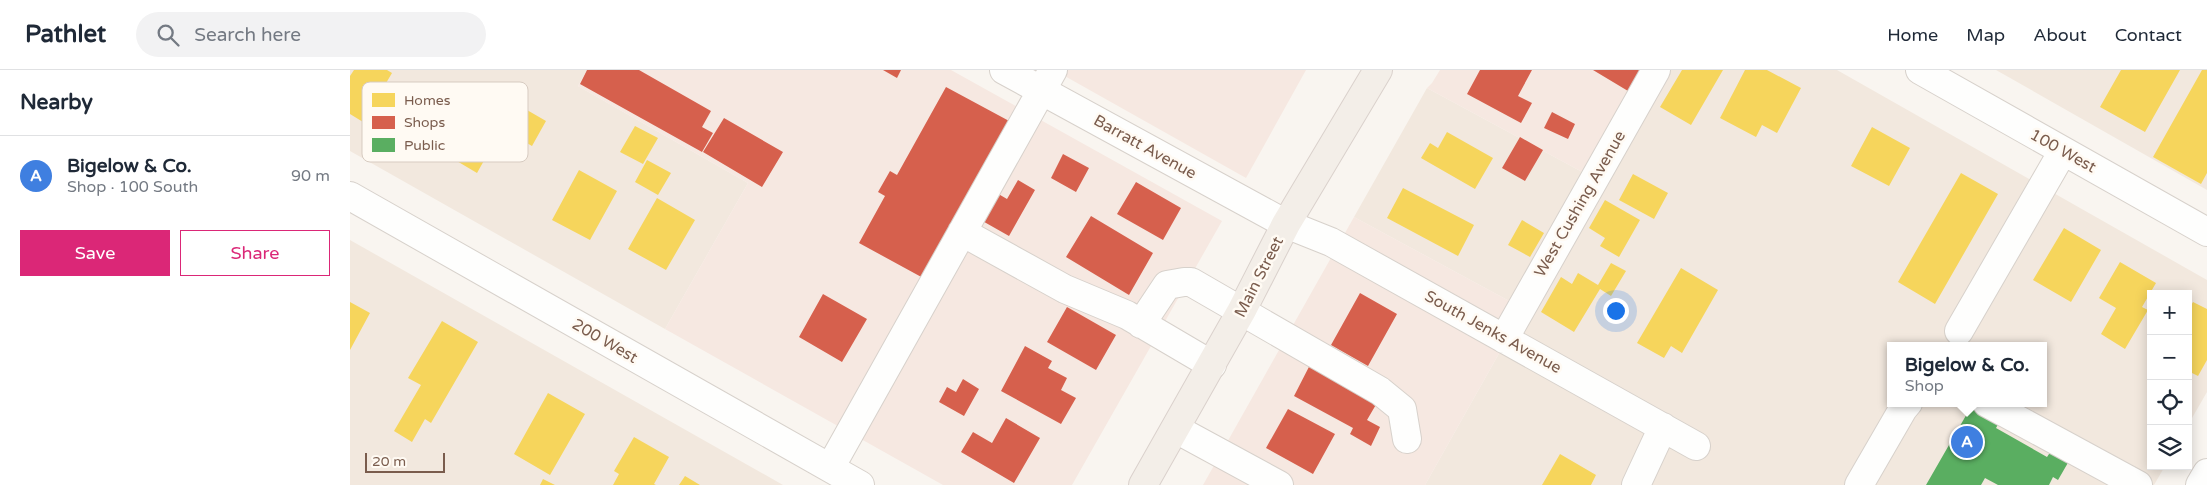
<!DOCTYPE html>
<html lang="en">
<head>
<meta charset="utf-8">
<style>
  :root { --surface:#fff; --page:#f2f2f3; --text:#1f2937; --muted:#747a83; --line:#e0e1e3; --accent:#db2777 }
  body { margin:0; font-family:"Varela Round",sans-serif; background:var(--page); color:var(--text) }
  .controls { position:absolute; right:15px; bottom:15px; display:grid; overflow:hidden; border-radius:0px; box-shadow:0 2px 12px #0003 }
  .controls button { width:45px; height:45px; display:grid; place-items:center; padding:0; border:0; border-bottom:1px solid var(--line); background:var(--surface); color:var(--text); font:25px sans-serif }
  .scale { position:absolute; left:15px; bottom:12px; width:80px; box-sizing:border-box; padding-left:5px; border:2px solid #7a5c4d; border-top:0; font-size:14px; line-height:18px; white-space:nowrap; color:#7a5c4d; -webkit-text-stroke:4px #fffaf3; paint-order:stroke }
  .you { position:absolute; left:1265px; top:240px; width:18px; height:18px; margin:-12px; border:4px solid #fff; border-radius:50%; background:#1a73e8; box-shadow:0 0 0 8px #1a73e833 }
  .badge { display:grid; place-items:center; width:32px; height:32px; border-radius:50%; background:var(--accent); color:#fff; font-size:16px; font-weight:700 }
  .pin { position:absolute; translate:-50% -50%; border:2px solid #fff; box-shadow:0 1px 5px #0006 }
  .popup { position:absolute; left:1537px; top:272px; width:160px; height:65px; box-sizing:border-box; display:grid; place-content:center; border-radius:0px; background:var(--surface); filter:drop-shadow(0 1px 4px #0005); font-size:16px; white-space:nowrap; color:var(--muted) }
  .popup b { font-size:19px; color:var(--text) }
  .popup::after { content:''; position:absolute; left:50%; top:100%; margin-left:-10px; border:10px solid transparent; border-top-color:var(--surface) }
  .list { margin:0; padding:0; list-style:none }
  h2 { display:flex; justify-content:space-between; align-items:center; height:65px; margin:0; padding:0 20px; font-size:21px }
  h2 small { font-size:16px; font-weight:400; color:var(--muted) }
  .list li { display:grid; grid-template-columns:32px 1fr auto; gap:15px; align-items:center; box-sizing:border-box; height:80px; padding:0 20px; border-top:1px solid var(--line) }
  .list b { display:block; font-size:19px; white-space:nowrap }
  .list p { margin:0; font-size:16px; white-space:nowrap; color:var(--muted) }
  .list em { font-size:16px; font-style:normal; color:var(--muted) }
  .actions { display:flex; gap:10px; padding:15px 20px }
  .actions a { flex:1; padding:11px 0; border:1px solid var(--accent); border-radius:0px; text-align:center; font-size:18px; color:var(--accent) }
  .actions .main { background:var(--accent); color:#fff }
  .icon { flex:none; width:28px; height:28px; fill:none; stroke:currentColor; stroke-width:2; stroke-linecap:round; stroke-linejoin:round }
  .map { position:relative; flex:none; width:1857px; height:415px; overflow:hidden }
  header { display:flex; align-items:center; gap:30px; box-sizing:border-box; height:70px; padding:0 25px; background:var(--surface); border-bottom:1px solid var(--line) }
  header strong { font-size:24px }
  nav { display:flex; gap:28px; margin-inline-start:auto; font-size:18px }
  .search { width:350px; height:45px; background:var(--page); display:flex; align-items:center; gap:12px; box-sizing:border-box; padding:0 18px; border-radius:28px; color:var(--muted); font-size:19px }
  main { display:flex }
  aside { flex:1; background:var(--surface) }
  .map>svg:first-child { display:block }
  .residential { fill:#f2e8de; fill-rule:evenodd }
  .commercial { fill:#f6e8e1 }
  .homes { fill:#f6d55c }
  .shops { fill:#d6604d }
  .public { fill:#5aae61 }
  .lines { fill:none; stroke-linecap:round; stroke-linejoin:round }
  .minor-casing { stroke:#d7d1cb; stroke-width:30 }
  .major-casing { stroke:#dad1cc; stroke-width:30 }
  .minor { stroke:#fefefd; stroke-width:28 }
  .major { stroke:#f3eee8; stroke-width:28 }
  .labels { text-anchor:middle; dominant-baseline:central; stroke-width:5; stroke-linejoin:round; paint-order:stroke }
  .street-label { font-size:16px; fill:#7a5c4d; stroke:#fffaf3 }
  .key { fill:#fffaf3; stroke:#d7cbc1; stroke-width:1 }
  .key-label { font-size:14px; fill:#7a5c4d }
</style>
</head>
<body>
<header>
<strong>Pathlet</strong>
<div class="search"><svg class="icon" aria-label="search" viewBox="0 0 24 24"><circle cx="10" cy="10" r="6"/><path d="M15 15l6 6"/></svg>Search here</div>
<nav><a>Home</a><a>Map</a><a>About</a><a>Contact</a></nav>
</header>
<main>
<aside>
<h2>Nearby<small></small></h2>
<ul class="list">
<li><span class="badge" style="background:#3f7fe0">A</span><div><b>Bigelow &amp; Co.</b><p>Shop · 100 South</p></div><em>90 m</em></li>
</ul>
<div class="actions"><a class="main">Save</a><a>Share</a></div>
</aside>
<div class="map">
<svg width="1857" height="415" viewBox="0 0 1857 415">
  <rect width="100%" height="100%" fill="#f9f5f0"/>
  <!-- residential -->
  <path class="residential" d="M0,0H237L228,16L398,113L315,259L0,81Z
    M1310,0H1487L1857,210V322L1838,355V224H1801V396H1815L1804,415H1075L1174,239L1004,147L1077,18L1247,110ZM1541,276H1693V333H1541Z
    M1646,0H1857V120Z
    M0,170L433,415H0Z"/>
  <!-- commercial -->
  <path class="commercial" d="M237,0H601L872,151L722,415H593L315,259L398,113L228,16Z
    M704,0H956L896,108Z
    M1090,0H1310L1247,110L1077,18L1082,13Z
    M1004,147L1174,239L1075,415H853Z"/>
  <!-- homes -->
  <path class="homes" d="M4,0H37L42,3L13,52L0,44V6Z
    M1332,0H1373L1341,55L1310,37Z
    M1395,0H1417L1451,18L1427,63L1412,55L1406,67L1370,48Z
    M1771,0H1830L1795,62L1750,37Z
    M1852,0H1857V103L1851,114L1803,87Z
    M134,15L196,51L182,76L161,64L149,85L140,80L127,103L95,84Z
    M96,17L113,26L89,68L75,60L63,81L33,64L61,18L87,33Z
    M285,56L308,68L293,94L270,82Z
    M1522,57L1560,78L1539,116L1501,96Z
    M1097,62L1143,88L1125,119L1071,88L1080,73L1088,78Z
    M297,90L321,103L308,125L285,112Z
    M229,100L267,121L240,170L202,150Z
    M1611,103L1648,124L1585,234L1548,212Z
    M1283,104L1318,123L1304,149L1269,130Z
    M1053,118L1124,155L1108,186L1037,148Z
    M307,128L345,150L316,200L278,179Z
    M1255,130L1290,150L1269,187L1250,176L1255,168L1239,158Z
    M1172,150L1194,163L1180,187L1158,175Z
    M1714,158L1751,180L1721,232L1683,210Z
    M1770,192L1806,213L1792,237L1798,240L1775,279L1751,264L1766,238L1749,228Z
    M1261,193L1276,201L1261,226L1250,219L1224,262L1191,242L1211,207L1222,214L1228,203L1248,215Z
    M1331,198L1368,220L1332,283L1321,276L1314,288L1287,273Z
    M0,232L20,243L0,280Z
    M1843,232L1857,239V290L1848,306L1838,301V241Z
    M92,251L128,272L81,353L75,349L62,372L44,361L71,315L58,308Z
    M198,323L235,344L200,405L164,384Z
    M284,367L319,387L304,414L306,415H263L269,404L264,401Z
    M1210,384L1246,405L1241,415H1192Z
    M335,406L350,415H329Z
    M193,409L205,415H190Z"/>
  <!-- shops -->
  <path class="shops" d="M237,0H289L361,41L352,57L363,63L352,82L230,14Z
    M533,0H551L547,8Z
    M1130,0H1182L1168,26L1182,33L1171,53L1117,24Z
    M1243,0H1290L1278,21Z
    M596,17L661,52L575,209L509,173L535,126L528,122L540,101L547,105Z
    M1202,42L1225,54L1218,69L1194,58Z
    M374,48L433,82L412,117L353,82Z
    M1170,67L1193,80L1175,111L1152,98Z
    M713,84L739,98L726,122L701,108Z
    M668,110L685,120L659,166L629,149L645,122L657,129Z
    M786,112L831,138L813,170L767,144Z
    M741,146L803,183L779,225L716,187Z
    M1010,223L1047,244L1018,296L981,275Z
    M473,224L517,249L492,292L449,267Z
    M717,237L766,265L746,300L697,272Z
    M675,276L702,291L698,298L717,308L711,320L726,328L711,354L651,321Z
    M963,289L1031,326L1017,350L1030,357L1021,376L1000,364L1003,358L944,326Z
    M613,309L629,319L614,346L589,332L597,317L606,322Z
    M938,339L985,364L963,404L916,378Z
    M656,348L690,368L664,413L611,382L623,362L642,373Z"/>
  <!-- public -->
  <path class="public" d="M1622,335L1650,351L1646,358L1697,387L1701,381L1719,391L1708,410L1703,407L1699,415H1648L1635,408L1631,415H1576Z"/>
  <g class="lines">
    <defs>
      <path id="minor" d="M654,0L936,154L981,172L1346,376
        M1570,0L1857,162
        M0,126L510,415
        M612,162L715,219L777,245L862,295
        M791,254L817,215L834,212H841L1030,321L1052,339L1057,369
        M1609,261L1713,81
        M1154,269L1306,0
        M1637,333L1788,415
        M826,359L929,415
        M480,398L703,0
        M1286,415L1313,357
        M1509,415L1553,339L1558,333
        M1850,415L1857,403"/>
      <path id="major" d="M793,415L892,240L936,154L1028,0"/>
    </defs>
    <!-- minor casing -->
    <use href="#minor" class="minor-casing"/>
    <!-- major casing -->
    <use href="#major" class="major-casing"/>
    <!-- minor -->
    <use href="#minor" class="minor"/>
    <!-- major -->
    <use href="#major" class="major"/>
  </g>
  <g class="labels">
    <!-- street labels -->
    <g class="street-label">
      <text transform="translate(795 77) rotate(29)">Barratt Avenue</text>
      <text transform="translate(1713 81) rotate(29)">100 West</text>
      <text transform="translate(1230 134) rotate(-60)">West Cushing Avenue</text>
      <text transform="translate(909 207) rotate(-63)">Main Street</text>
      <text transform="translate(1143 262) rotate(29)">South Jenks Avenue</text>
      <text transform="translate(255 271) rotate(30)">200 West</text>
    </g>
  </g>
  <!-- legend -->
  <rect x="12" y="12" width="166" height="80" rx="8" class="key"/>
  <rect x="22" y="23" width="23" height="14" fill="#f6d55c"/>
  <rect x="22" y="46" width="23" height="13" fill="#d6604d"/>
  <rect x="22" y="68" width="23" height="14" fill="#5aae61"/>
  <g class="key-label">
    <text x="54" y="35">Homes</text>
    <text x="54" y="57">Shops</text>
    <text x="54" y="80">Public</text>
  </g>
</svg>
<div class="controls">
<button>+</button>
<button>−</button>
<button><svg class="icon" aria-label="locate" viewBox="0 0 24 24"><circle cx="12" cy="12" r="6"/><path d="M12 2v4M12 18v4M2 12h4M18 12h4"/></svg></button>
<button><svg class="icon" aria-label="layers" viewBox="0 0 24 24"><path d="M12 4l9 5-9 5-9-5zM3 14l9 5 9-5"/></svg></button>
</div>
<div class="scale">20 m</div>
<div class="you"></div>
<div class="pin badge" style="left:1617px;top:372px;background:#3f7fe0">A</div>
<div class="popup"><b>Bigelow &amp; Co.</b>Shop</div>
</div>
</main>
</body>
</html>
